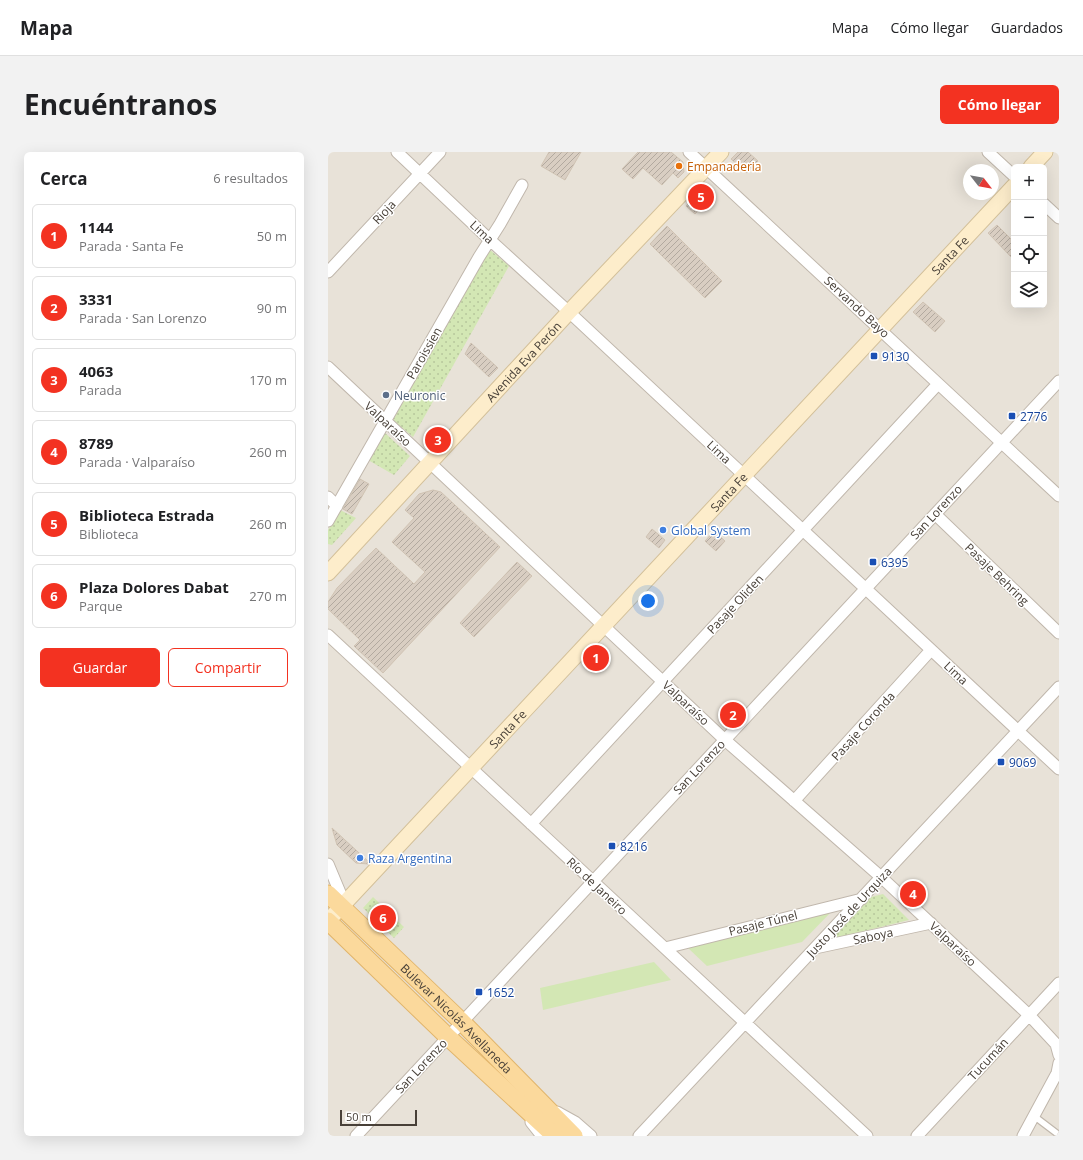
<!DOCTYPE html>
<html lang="es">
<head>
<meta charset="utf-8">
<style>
  :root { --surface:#fff; --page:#f2f2f2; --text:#202124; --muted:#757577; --line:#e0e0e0; --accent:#f33221 }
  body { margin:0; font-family:"Open Sans",sans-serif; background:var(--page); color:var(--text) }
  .controls { position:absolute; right:12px; top:12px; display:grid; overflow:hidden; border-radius:6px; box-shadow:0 4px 16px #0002 }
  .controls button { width:36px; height:36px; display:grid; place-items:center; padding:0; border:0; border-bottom:1px solid var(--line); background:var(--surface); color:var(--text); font:20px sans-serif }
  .compass { position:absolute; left:635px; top:12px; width:36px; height:36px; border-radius:50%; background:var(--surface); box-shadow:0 4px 16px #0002; rotate:121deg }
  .scale { position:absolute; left:12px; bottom:10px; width:77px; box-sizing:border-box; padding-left:4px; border:2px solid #484038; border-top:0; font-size:11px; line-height:14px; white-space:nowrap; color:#484038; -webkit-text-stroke:3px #fff; paint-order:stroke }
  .you { position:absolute; left:320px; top:449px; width:14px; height:14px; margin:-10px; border:3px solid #fff; border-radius:50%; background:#1a73e8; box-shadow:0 0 0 6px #1a73e833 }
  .badge { display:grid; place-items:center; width:26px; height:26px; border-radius:50%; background:var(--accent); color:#fff; font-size:13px; font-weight:700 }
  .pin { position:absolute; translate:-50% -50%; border:2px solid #fff; box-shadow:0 1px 4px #0006 }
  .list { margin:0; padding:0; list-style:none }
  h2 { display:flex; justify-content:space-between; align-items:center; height:52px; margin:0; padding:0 16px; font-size:17px }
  h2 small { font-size:13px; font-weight:400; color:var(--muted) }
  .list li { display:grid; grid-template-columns:26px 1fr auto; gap:12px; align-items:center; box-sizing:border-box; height:64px; margin:0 8px 8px; padding:0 8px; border:1px solid var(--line); border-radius:6px }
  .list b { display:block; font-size:15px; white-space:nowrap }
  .list p { margin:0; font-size:13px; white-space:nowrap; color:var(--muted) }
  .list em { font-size:13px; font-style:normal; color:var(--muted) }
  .actions { display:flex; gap:8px; padding:12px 16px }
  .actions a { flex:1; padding:9px 0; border:1px solid var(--accent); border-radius:6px; text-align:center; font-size:14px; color:var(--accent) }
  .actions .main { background:var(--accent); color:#fff }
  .icon { flex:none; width:22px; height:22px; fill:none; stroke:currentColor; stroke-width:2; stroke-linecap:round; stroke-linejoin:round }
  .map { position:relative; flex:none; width:731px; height:984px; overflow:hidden; border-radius:6px }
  header { display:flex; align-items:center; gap:24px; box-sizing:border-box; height:56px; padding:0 20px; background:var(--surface); border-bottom:1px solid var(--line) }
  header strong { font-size:19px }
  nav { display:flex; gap:22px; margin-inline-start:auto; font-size:14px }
  .intro { display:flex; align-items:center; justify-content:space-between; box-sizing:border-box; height:96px; padding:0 24px }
  h1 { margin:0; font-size:28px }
  .button { padding:10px 18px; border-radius:6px; background:var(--accent); color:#fff; font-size:14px; font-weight:700 }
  main { display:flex; gap:24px; padding:0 24px }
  aside { flex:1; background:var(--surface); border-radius:6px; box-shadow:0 4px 16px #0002 }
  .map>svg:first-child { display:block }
  .residential { fill:#e8e2d8; fill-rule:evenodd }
  .grass { fill:#d3e7b4 }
  .park { fill:url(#park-dots) }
  .building { fill:url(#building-hatch); stroke:#d0c3b3 }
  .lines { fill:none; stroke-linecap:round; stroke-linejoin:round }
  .service-casing { stroke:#c0b7ac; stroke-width:8 }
  .minor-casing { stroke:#c0b7ac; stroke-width:13 }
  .secondary-casing { stroke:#d3c09a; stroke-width:17 }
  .primary-casing { stroke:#e1b56b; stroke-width:19 }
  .service { stroke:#fff; stroke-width:5.5 }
  .minor { stroke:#fff; stroke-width:11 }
  .secondary { stroke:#fdedcb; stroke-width:15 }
  .primary { stroke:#fbd99c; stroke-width:17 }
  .food-dot { fill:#e8710a; stroke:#fff; stroke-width:1.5 }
  .transit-dot { fill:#1a4fb4; stroke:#fff; stroke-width:1.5 }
  .service-dot { fill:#5c6f8a; stroke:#fff; stroke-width:1.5 }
  .shop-dot { fill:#3f7fe0; stroke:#fff; stroke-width:1.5 }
  .labels { text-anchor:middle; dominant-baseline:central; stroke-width:3; stroke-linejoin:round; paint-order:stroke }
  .food-label { font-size:12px; fill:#c56008; stroke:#fff; text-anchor:start }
  .street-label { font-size:12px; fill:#484038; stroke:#fff }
  .transit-label { font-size:12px; fill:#164399; stroke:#fff; text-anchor:start }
  .service-label { font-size:12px; fill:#4e5e75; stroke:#fff; text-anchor:start }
  .shop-label { font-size:12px; fill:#366cbe; stroke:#fff; text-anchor:start }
</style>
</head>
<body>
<header>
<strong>Mapa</strong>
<nav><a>Mapa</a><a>Cómo llegar</a><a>Guardados</a></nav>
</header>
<div class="intro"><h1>Encuéntranos</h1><a class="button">Cómo llegar</a></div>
<main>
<aside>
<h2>Cerca<small>6 resultados</small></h2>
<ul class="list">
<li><span class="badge">1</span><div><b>1144</b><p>Parada · Santa Fe</p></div><em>50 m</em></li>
<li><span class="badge">2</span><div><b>3331</b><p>Parada · San Lorenzo</p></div><em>90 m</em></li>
<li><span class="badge">3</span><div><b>4063</b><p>Parada</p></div><em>170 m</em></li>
<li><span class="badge">4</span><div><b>8789</b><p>Parada · Valparaíso</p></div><em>260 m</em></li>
<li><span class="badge">5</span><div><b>Biblioteca Estrada</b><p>Biblioteca</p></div><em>260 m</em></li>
<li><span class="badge">6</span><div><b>Plaza Dolores Dabat</b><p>Parque</p></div><em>270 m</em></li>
</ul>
<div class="actions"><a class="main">Guardar</a><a>Compartir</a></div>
</aside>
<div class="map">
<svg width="731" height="984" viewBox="0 0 731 984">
  <defs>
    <pattern id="park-dots" width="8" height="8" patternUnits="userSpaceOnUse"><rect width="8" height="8" fill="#d3e7b4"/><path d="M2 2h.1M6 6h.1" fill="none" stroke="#b7c79c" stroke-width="1.8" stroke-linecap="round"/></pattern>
    <pattern id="building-hatch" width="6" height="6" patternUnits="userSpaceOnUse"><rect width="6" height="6" fill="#d9cec2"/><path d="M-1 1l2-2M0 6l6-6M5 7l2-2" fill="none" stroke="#b2a99f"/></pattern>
  </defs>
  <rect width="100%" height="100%" fill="#f4f0ea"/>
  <!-- residential -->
  <path class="residential" d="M0,0H731V984H0ZM686,15H716V153H686ZM641,18H665V42H641Z"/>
  <!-- grass -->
  <path class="grass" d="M505,758L474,790L379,814L360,796Z
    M326,810L343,828L215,858L212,836Z"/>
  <!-- park -->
  <path class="park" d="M161,97L181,114L85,285L65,268Z
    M56,280L82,304L66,323L40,308Z
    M12,358L28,366L4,393L0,392V378Z
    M555,742L581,768L500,788L543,745Z
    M45,745L76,775L66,786L35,756Z"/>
  <!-- building -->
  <path class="building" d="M221,0H253L237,28L213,14Z
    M310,0H343L355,10L356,20L350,26L345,21L334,33L315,16L305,27L294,17Z
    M410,0H420L430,9L419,21L403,7Z
    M382,35L384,44L367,62L358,54L376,36Z
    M669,73L686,90V108L660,81Z
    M339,74L394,129L377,146L322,92Z
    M595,150L617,169L607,180L585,160Z
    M143,191L170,216L161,225L137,202Z
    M32,327L41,332L24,362L15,357Z
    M105,338L113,340L172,395L55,521L26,494L32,488L0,457V450L9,436L48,396L86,432L97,420L64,390L86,366L77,358L91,342Z
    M324,377L337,388L331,396L318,385Z
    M386,379L397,389L388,399L377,389Z
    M189,410L204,424L146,485L132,471Z
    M4,676L42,711L40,712L28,711L9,693Z"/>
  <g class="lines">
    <defs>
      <path id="service" d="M706,964L731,983"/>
      <path id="minor" d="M69,0L162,88L241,160L731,617
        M361,0L731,344
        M660,0L686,24
        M716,52L731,66
        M0,120L112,0
        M0,215L397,588L553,725L701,863L728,892L731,903
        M0,345L9,354
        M607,362L731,481
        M0,369L151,105L172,72L194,33
        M0,483L539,984
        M466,649L603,498
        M203,672L610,232
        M0,712L13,743V755
        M337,796L534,747
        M487,796L603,771
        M229,960L247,970L263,984
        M203,970L214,984
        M28,984L731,229
        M311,984L731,535
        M589,984L731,831
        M695,984L729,921L731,911"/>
      <g id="secondary">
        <path d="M703,15L717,0"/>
        <path id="s1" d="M0,421L241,160L393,0"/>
        <path id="s2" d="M0,769L686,34"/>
      </g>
      <g id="primary">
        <path id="s3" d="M0,742L134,870L246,984"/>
        <path d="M0,769L120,885L227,984"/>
      </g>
    </defs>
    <!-- service casing -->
    <use href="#service" class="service-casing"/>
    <!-- minor casing -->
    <use href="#minor" class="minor-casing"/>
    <!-- secondary casing -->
    <use href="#secondary" class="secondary-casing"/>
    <!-- primary casing -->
    <use href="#primary" class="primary-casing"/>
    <!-- service -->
    <use href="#service" class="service"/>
    <!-- minor -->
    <use href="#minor" class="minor"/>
    <!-- secondary -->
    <use href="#secondary" class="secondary"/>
    <!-- primary -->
    <use href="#primary" class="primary"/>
  </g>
  <!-- markers -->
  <circle class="food-dot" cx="351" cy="14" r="4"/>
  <g class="transit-dot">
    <rect x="542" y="200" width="8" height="8" rx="2"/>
    <rect x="680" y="260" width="8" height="8" rx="2"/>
    <rect x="541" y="406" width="8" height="8" rx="2"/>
    <rect x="669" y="606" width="8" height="8" rx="2"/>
    <rect x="280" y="690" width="8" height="8" rx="2"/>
    <rect x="147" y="836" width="8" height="8" rx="2"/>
  </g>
  <circle class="service-dot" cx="58" cy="243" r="4"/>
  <g class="shop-dot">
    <circle cx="335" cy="378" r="4"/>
    <circle cx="32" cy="706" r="4"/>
  </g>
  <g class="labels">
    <!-- food labels -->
    <g class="food-label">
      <text x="359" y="14">Empanaderia</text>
    </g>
    <!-- street labels -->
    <g class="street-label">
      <text transform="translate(56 60) rotate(-47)">Rioja</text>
      <text transform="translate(154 80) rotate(43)">Lima</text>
      <text stroke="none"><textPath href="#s2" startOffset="911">Santa Fe</textPath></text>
      <text transform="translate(529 155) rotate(43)">Servando Bayo</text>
      <text transform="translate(96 201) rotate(-60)">Paroissien</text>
      <text stroke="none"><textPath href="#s1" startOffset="288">Avenida Eva Perón</textPath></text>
      <text transform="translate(60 272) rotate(43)">Valparaíso</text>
      <text transform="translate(391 300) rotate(43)">Lima</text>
      <text stroke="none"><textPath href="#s2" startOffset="587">Santa Fe</textPath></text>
      <text transform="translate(608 360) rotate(-47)">San Lorenzo</text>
      <text transform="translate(669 422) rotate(44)">Pasaje Behring</text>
      <text transform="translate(407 452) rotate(-47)">Pasaje Oliden</text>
      <text transform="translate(628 521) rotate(43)">Lima</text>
      <text transform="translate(358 551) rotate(43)">Valparaíso</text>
      <text transform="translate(535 574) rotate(-48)">Pasaje Coronda</text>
      <text stroke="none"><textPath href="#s2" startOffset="263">Santa Fe</textPath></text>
      <text transform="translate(371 615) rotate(-47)">San Lorenzo</text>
      <text transform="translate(269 734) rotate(43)">Río de Janeiro</text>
      <text transform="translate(521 760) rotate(-47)">Justo José de Urquiza</text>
      <text transform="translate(435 771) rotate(-14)">Pasaje Túnel</text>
      <text transform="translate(545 784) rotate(-12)">Saboya</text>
      <text transform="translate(625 792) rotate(43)">Valparaíso</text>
      <text stroke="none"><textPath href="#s3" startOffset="179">Bulevar Nicolás Avellaneda</textPath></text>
      <text transform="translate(660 907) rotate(-47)">Tucumán</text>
      <text transform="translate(93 914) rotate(-47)">San Lorenzo</text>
    </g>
    <!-- transit labels -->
    <g class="transit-label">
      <text x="554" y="204">9130</text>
      <text x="692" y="264">2776</text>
      <text x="553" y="410">6395</text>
      <text x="681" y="610">9069</text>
      <text x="292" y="694">8216</text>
      <text x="159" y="840">1652</text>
    </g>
    <!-- service labels -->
    <g class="service-label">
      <text x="66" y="243">Neuronic</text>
    </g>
    <!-- shop labels -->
    <g class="shop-label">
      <text x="343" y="378">Global System</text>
      <text x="40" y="706">Raza Argentina</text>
    </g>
  </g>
</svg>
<div class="controls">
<button>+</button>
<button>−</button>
<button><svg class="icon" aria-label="locate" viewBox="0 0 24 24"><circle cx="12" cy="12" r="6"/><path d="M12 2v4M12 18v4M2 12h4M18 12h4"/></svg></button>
<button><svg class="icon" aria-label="layers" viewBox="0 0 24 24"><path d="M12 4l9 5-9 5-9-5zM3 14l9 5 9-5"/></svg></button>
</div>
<svg class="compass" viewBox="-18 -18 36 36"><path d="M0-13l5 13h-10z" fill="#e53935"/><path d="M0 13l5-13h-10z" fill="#757577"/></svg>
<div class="scale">50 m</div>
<div class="you"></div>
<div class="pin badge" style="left:268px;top:506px">1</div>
<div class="pin badge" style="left:405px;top:563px">2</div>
<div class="pin badge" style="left:110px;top:288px">3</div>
<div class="pin badge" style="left:585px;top:742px">4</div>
<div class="pin badge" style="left:373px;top:45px">5</div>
<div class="pin badge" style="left:55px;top:766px">6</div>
</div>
</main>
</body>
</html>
